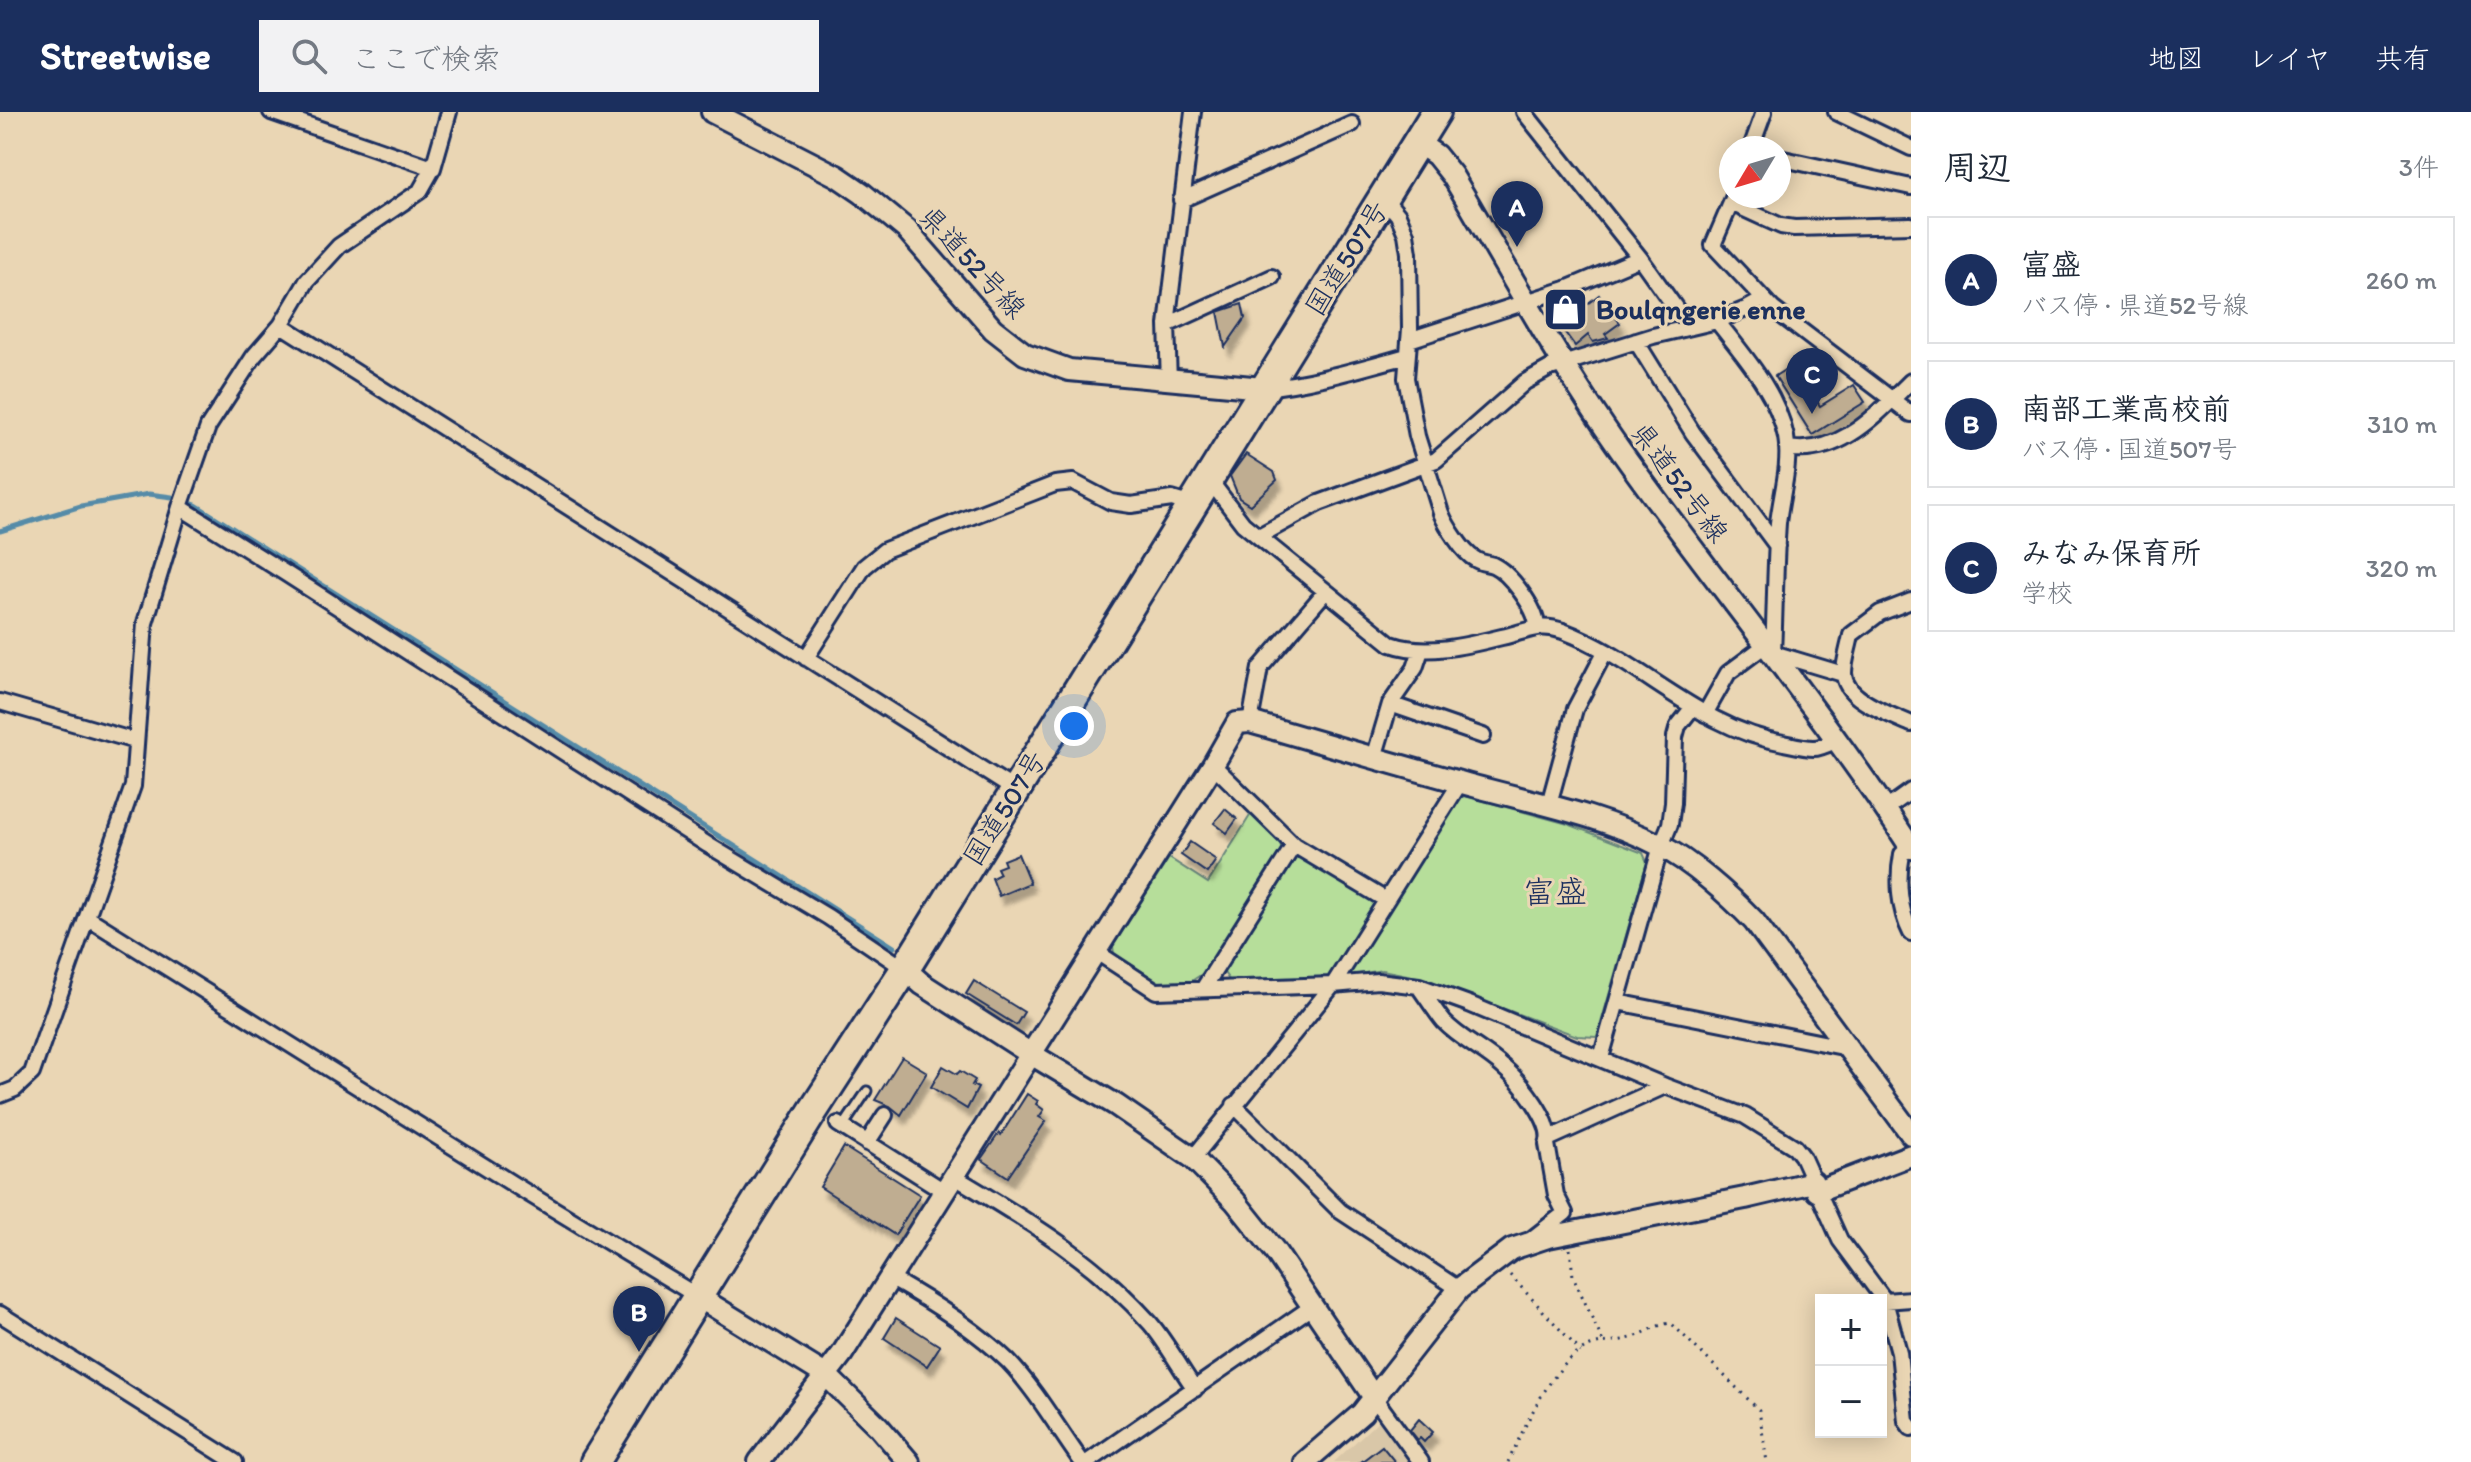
<!DOCTYPE html>
<html lang="ja">
<head>
<meta charset="utf-8">
<style>
  :root { --surface:#fff; --page:#f2f2f3; --text:#1f2937; --muted:#747a83; --line:#e0e1e3; --accent:#1b2f5e }
  body { margin:0; font-family:Itim,"Klee One",sans-serif; background:var(--page); color:var(--text) }
  .controls { position:absolute; right:24px; bottom:24px; display:grid; overflow:hidden; border-radius:0px; box-shadow:0 4px 20px #0003 }
  .controls button { width:72px; height:72px; display:grid; place-items:center; padding:0; border:0; border-bottom:2px solid var(--line); background:var(--surface); color:var(--text); font:40px sans-serif }
  .compass { position:absolute; left:1719px; top:24px; width:72px; height:72px; border-radius:50%; background:var(--surface); box-shadow:0 4px 20px #0003; rotate:232deg }
  .you { position:absolute; left:1074px; top:614px; width:28px; height:28px; margin:-20px; border:6px solid #fff; border-radius:50%; background:#1a73e8; box-shadow:0 0 0 12px #1a73e833 }
  .badge { display:grid; place-items:center; width:52px; height:52px; border-radius:50%; background:var(--accent); color:#fff; font-size:26px; font-weight:700 }
  .pin { position:absolute; translate:-50% -66px; filter:drop-shadow(0 2px 4px #0008) }
  .pin::after { content:''; position:absolute; top:42px; width:28px; height:24px; background:inherit; clip-path:polygon(0 0,100% 0,50% 100%) }
  .list { margin:0; padding:0; list-style:none }
  h2 { display:flex; justify-content:space-between; align-items:center; height:104px; margin:0; padding:0 32px; font-size:34px }
  h2 small { font-size:26px; font-weight:400; color:var(--muted) }
  .list li { display:grid; grid-template-columns:52px 1fr auto; gap:24px; align-items:center; box-sizing:border-box; height:128px; margin:0 16px 16px; padding:0 16px; border:2px solid var(--line); border-radius:0px }
  .list b { display:block; font-size:30px; white-space:nowrap }
  .list p { margin:0; font-size:26px; white-space:nowrap; color:var(--muted) }
  .list em { font-size:26px; font-style:normal; color:var(--muted) }
  .icon { flex:none; width:44px; height:44px; fill:none; stroke:currentColor; stroke-width:2; stroke-linecap:round; stroke-linejoin:round }
  .map { position:relative; flex:none; width:1911px; height:1350px; overflow:hidden }
  header { display:flex; align-items:center; gap:48px; box-sizing:border-box; height:112px; padding:0 40px; background:var(--accent); color:#fff }
  header strong { font-size:38px }
  nav { display:flex; gap:44px; margin-inline-start:auto; font-size:28px }
  .search { width:560px; height:72px; background:var(--page); display:flex; align-items:center; gap:20px; box-sizing:border-box; padding:0 28px; border-radius:0px; color:var(--muted); font-size:30px }
  main { display:flex }
  aside { flex:1; background:var(--surface) }
  .map>svg:first-child { display:block }
  .built { fill:#d9c7a8 }
  .green { fill:#b6de9a; stroke:#68867c; stroke-width:2 }
  .lines { fill:none; stroke-linecap:round; stroke-linejoin:round }
  .stream { stroke:#548ba8; stroke-width:5 }
  .building { fill:#bfad91; stroke:#1b2f5e; stroke-width:2; filter:url(#shadow) }
  .lane-casing { stroke:#1b2f5e; stroke-width:13 }
  .street-casing { stroke:#1b2f5e; stroke-width:20 }
  .secondary-casing { stroke:#1b2f5e; stroke-width:26 }
  .highway-casing { stroke:#1b2f5e; stroke-width:34 }
  .path { stroke:#1b2f5e; stroke-width:3; stroke-dasharray:2 6; stroke-linecap:butt }
  .lane { stroke:#ead6b4; stroke-width:7 }
  .street { stroke:#ead6b4; stroke-width:14 }
  .secondary { stroke:#ead6b4; stroke-width:20 }
  .highway { stroke:#ead6b4; stroke-width:28 }
  .labels { text-anchor:middle; dominant-baseline:central; stroke-width:6; stroke-linejoin:round; paint-order:stroke }
  .street-label { font-size:28px; fill:#1b2f5e; stroke:#ead6b4 }
  .poi-label { font-size:28px; font-weight:bold; fill:#1b2f5e; stroke:#ead6b4; text-anchor:start }
  .quarter-label { font-size:32px; fill:#1b2f5e; stroke:#ead6b4 }
</style>
</head>
<body>
<header>
<strong>Streetwise</strong>
<div class="search"><svg class="icon" aria-label="search" viewBox="0 0 24 24"><circle cx="10" cy="10" r="6"/><path d="M15 15l6 6"/></svg>ここで検索</div>
<nav><a>地図</a><a>レイヤ</a><a>共有</a></nav>
</header>
<main>
<div class="map">
<svg width="1911" height="1350" viewBox="0 0 1911 1350">
  <defs>
    <filter id="shadow"><feDropShadow dx="5" dy="9" stdDeviation="2" flood-color="#0004"/></filter>
  </defs>
  <rect width="100%" height="100%" fill="#ead6b4"/>
  <filter id="ink" filterUnits="userSpaceOnUse"><feTurbulence type="fractalNoise" baseFrequency=".0125" numOctaves="2"/><feDisplacementMap in="SourceGraphic" scale="16" xChannelSelector="R" yChannelSelector="G"/><feConvolveMatrix kernelMatrix="1 2 1 2 8 2 1 2 1" color-interpolation-filters="sRGB"/></filter>
  <g filter="url(#ink)">
    <!-- built -->
    <path class="built" d="M1377,1310H1385L1405,1341L1413,1350H1334Z"/>
    <!-- green -->
    <path class="green" d="M1466,684L1568,712L1643,741L1647,750L1597,925L1577,924L1422,866L1382,858L1348,864L1457,686Z
      M1251,702L1280,731L1282,739L1205,860L1190,870L1161,871L1114,842L1113,834L1169,746L1208,771Z
      M1300,743L1373,787L1375,794L1335,859L1326,866L1230,869L1222,858L1294,745Z"/>
    <g class="lines">
      <!-- stream -->
      <path class="stream" d="M0,419L81,394L149,382L172,385L196,393L894,835"/>
    </g>
    <!-- building -->
    <path class="building" d="M1599,183L1620,211L1605,222L1608,226L1593,230L1588,223L1575,234L1550,200L1574,184L1580,192L1585,189L1587,192Z
      M1242,192L1245,206L1225,235L1218,200Z
      M1794,252L1820,294L1854,273L1865,290L1812,323L1775,264Z
      M1246,342L1274,360L1277,368L1250,393L1239,386L1230,364Z
      M1225,697L1237,707L1227,721L1214,711Z
      M1190,730L1216,748L1207,761L1181,743Z
      M1018,742L1030,771L999,784L992,766L1000,762L997,756L1005,753L1003,748Z
      M974,869L1024,900L1016,913L966,882Z
      M902,945L927,960L901,1003L890,994L875,988Z
      M943,954L957,962L960,959L975,968L972,973L978,976L967,997L931,975Z
      M1027,982L1038,989L1036,992L1044,998L1039,1005L1046,1009L1008,1065L981,1047L999,1021L1001,1023Z
      M844,1035L920,1083L895,1123L820,1075Z
      M896,1206L940,1234L927,1254L884,1226Z
      M1419,1307L1433,1320L1424,1330L1420,1326L1418,1328L1410,1318Z
      M1382,1334L1395,1350H1361Z"/>
    <g class="lines">
      <defs>
        <path id="lane" d="M842,1016L867,979"/>
        <path id="street" d="M271,0L433,56
          M1524,0L1640,146L1689,215
          M1836,0L1911,36
          M1751,36L1764,0
          M1779,46L1911,75
          M1734,84L1713,133L1773,197L1911,302
          M1384,86L1398,103L1406,122L1409,141L1410,217L1406,266L1417,324L1441,401C1446,413 1463,441 1475,447C1480,451 1487,451 1493,453C1510,461 1536,496 1537,514
          M1181,88L1352,12
          M1731,91L1781,114L1794,116L1911,113
          M1717,209C1744,244 1777,280 1786,325C1791,353 1781,383 1778,411C1775,454 1775,498 1773,541L1843,562
          M281,213L1015,678
          M1167,213L1272,165
          M1409,228L1566,177L1640,146
          M1636,229L1693,321L1777,434
          M1169,269L1167,213L1193,0
          M1264,276C1313,271 1359,257 1407,244
          M1787,336C1840,345 1876,303 1911,269
          M1208,366L1243,412L1391,532C1428,545 1473,532 1510,523C1531,518 1541,511 1563,519C1641,548 1697,616 1784,631C1793,633 1804,636 1814,636C1821,636 1830,631 1837,628
          M180,395L285,461L708,733L828,805L905,857
          M1259,424L1319,391L1436,348L1525,270L1550,256L1653,224L1717,209L1746,197L1764,187
          M1911,489L1880,501L1851,523C1849,535 1844,549 1844,561C1844,588 1890,602 1911,612
          M806,546L864,455L885,438L1055,372L1073,370L1111,390L1131,393L1172,387L1192,393
          M0,590L135,629
          M1390,592L1483,624
          M1705,602L1728,561L1767,532
          M1250,610L1260,556L1326,479
          M1374,646L1390,592L1415,556L1421,538
          M1213,653L1294,733L1386,788
          M1549,692L1575,597L1605,540
          M1886,697L1911,679
          M1911,736L1902,742C1897,768 1899,798 1911,821
          M88,806L516,1074L697,1184
          M1095,839L1156,879L1333,873L1378,869L1419,874L1469,892L1665,974L1745,1004L1795,1035L1802,1044L1840,1128L1885,1189L1911,1187
          M1419,875C1427,886 1435,899 1444,910C1461,928 1485,938 1503,955C1519,968 1556,1012 1547,1032L1556,1083L1565,1101L1533,1126
          M1203,877L1294,733
          M1617,890L1848,936
          M1601,946L1661,734L1670,712L1673,691L1675,625L1678,614L1693,595
          M0,983L15,977L32,961L133,674L145,511L180,395L208,315L254,244L281,213L307,169L339,134L420,79L433,56L449,0
          M1234,993L1340,1099L1459,1177
          M838,1012L944,1079
          M1550,1026L1665,974
          M867,1031L885,1003
          M1193,1046L1333,873L1460,671
          M953,1064C1028,1109 1091,1145 1150,1211C1167,1231 1180,1256 1195,1277
          M890,1166C929,1188 976,1218 1008,1249C1036,1278 1058,1317 1082,1350
          M1885,1189L1899,1240L1906,1309L1911,1316
          M0,1202L235,1350
          M1375,1287L1421,1350
          M1088,1350L1313,1194"/>
        <path id="secondary" d="M712,0L837,64L862,81L907,118L993,217L1025,242L1069,258L1263,276
          M1418,31L1436,43L1452,63C1510,161 1564,261 1631,353C1723,481 1825,603 1911,736
          M905,857L922,872L1031,942L1116,993L1193,1046L1235,1089L1275,1139L1375,1287
          M1817,1079L1911,1043
          M697,1184L827,1264L879,1315L909,1350
          M759,1350L842,1242L1213,653L1237,611L1250,610C1319,630 1387,650 1456,669C1524,689 1595,700 1659,733C1691,749 1729,783 1754,809L1911,1022
          M1305,1350L1362,1301L1459,1177L1512,1137L1548,1125L1745,1086L1813,1070"/>
        <path id="highway" d="M595,1350L813,999L905,857L1436,0"/>
      </defs>
      <!-- lane casing -->
      <use href="#lane" class="lane-casing"/>
      <!-- street casing -->
      <use href="#street" class="street-casing"/>
      <!-- secondary casing -->
      <use href="#secondary" class="secondary-casing"/>
      <!-- highway casing -->
      <use href="#highway" class="highway-casing"/>
      <!-- path -->
      <path class="path" d="M1570,1137L1573,1164L1603,1230
        M1510,1163L1581,1240
        M1508,1350C1525,1315 1551,1252 1588,1235C1602,1229 1617,1230 1631,1226C1644,1222 1657,1212 1671,1211L1759,1298L1767,1350"/>
      <!-- lane -->
      <use href="#lane" class="lane"/>
      <!-- street -->
      <use href="#street" class="street"/>
      <!-- secondary -->
      <use href="#secondary" class="secondary"/>
      <!-- highway -->
      <use href="#highway" class="highway"/>
    </g>
  </g>
  <!-- icons -->
  <defs>
    <symbol id="shop-square" viewBox="-11 -11 22 22"><rect x="-9" y="-9" width="18" height="18" rx="4" fill="#1b2f5e" stroke="#ead6b4"/><path d="M-5-2.5h2.3a2.7 3.5 0 0 1 5.4 0H5L5.5 6h-11ZM-1.5-2.5h3a1.5 2.3 0 0 0-3 0Z" fill="#fff"/></symbol>
  </defs>
  <g fill-rule="evenodd">
    <use href="#shop-square" x="1540" y="172" width="51" height="51"/>
  </g>
  <g class="labels">
    <!-- street labels -->
    <g class="street-label">
      <text transform="translate(1346 146) rotate(-58)">国道507号</text>
      <text transform="translate(973 150) rotate(47)">県道52号線</text>
      <text transform="translate(1680 370) rotate(53)">県道52号線</text>
      <text transform="translate(1004 696) rotate(-58)">国道507号</text>
    </g>
    <!-- poi labels -->
    <g class="poi-label">
      <text x="1596" y="197">Boulqngerie enne</text>
    </g>
    <!-- quarter labels -->
    <g class="quarter-label">
      <text x="1555" y="780">富盛</text>
    </g>
  </g>
</svg>
<div class="controls">
<button>+</button>
<button>−</button>
</div>
<svg class="compass" viewBox="-18 -18 36 36"><path d="M0-13l5 13h-10z" fill="#e53935"/><path d="M0 13l5-13h-10z" fill="#747a83"/></svg>
<div class="you"></div>
<div class="pin badge" style="left:1517px;top:135px">A</div>
<div class="pin badge" style="left:639px;top:1240px">B</div>
<div class="pin badge" style="left:1812px;top:302px">C</div>
</div>
<aside>
<h2>周辺<small>3件</small></h2>
<ul class="list">
<li><span class="badge">A</span><div><b>富盛</b><p>バス停 · 県道52号線</p></div><em>260 m</em></li>
<li><span class="badge">B</span><div><b>南部工業高校前</b><p>バス停 · 国道507号</p></div><em>310 m</em></li>
<li><span class="badge">C</span><div><b>みなみ保育所</b><p>学校</p></div><em>320 m</em></li>
</ul>
</aside>
</main>
</body>
</html>
